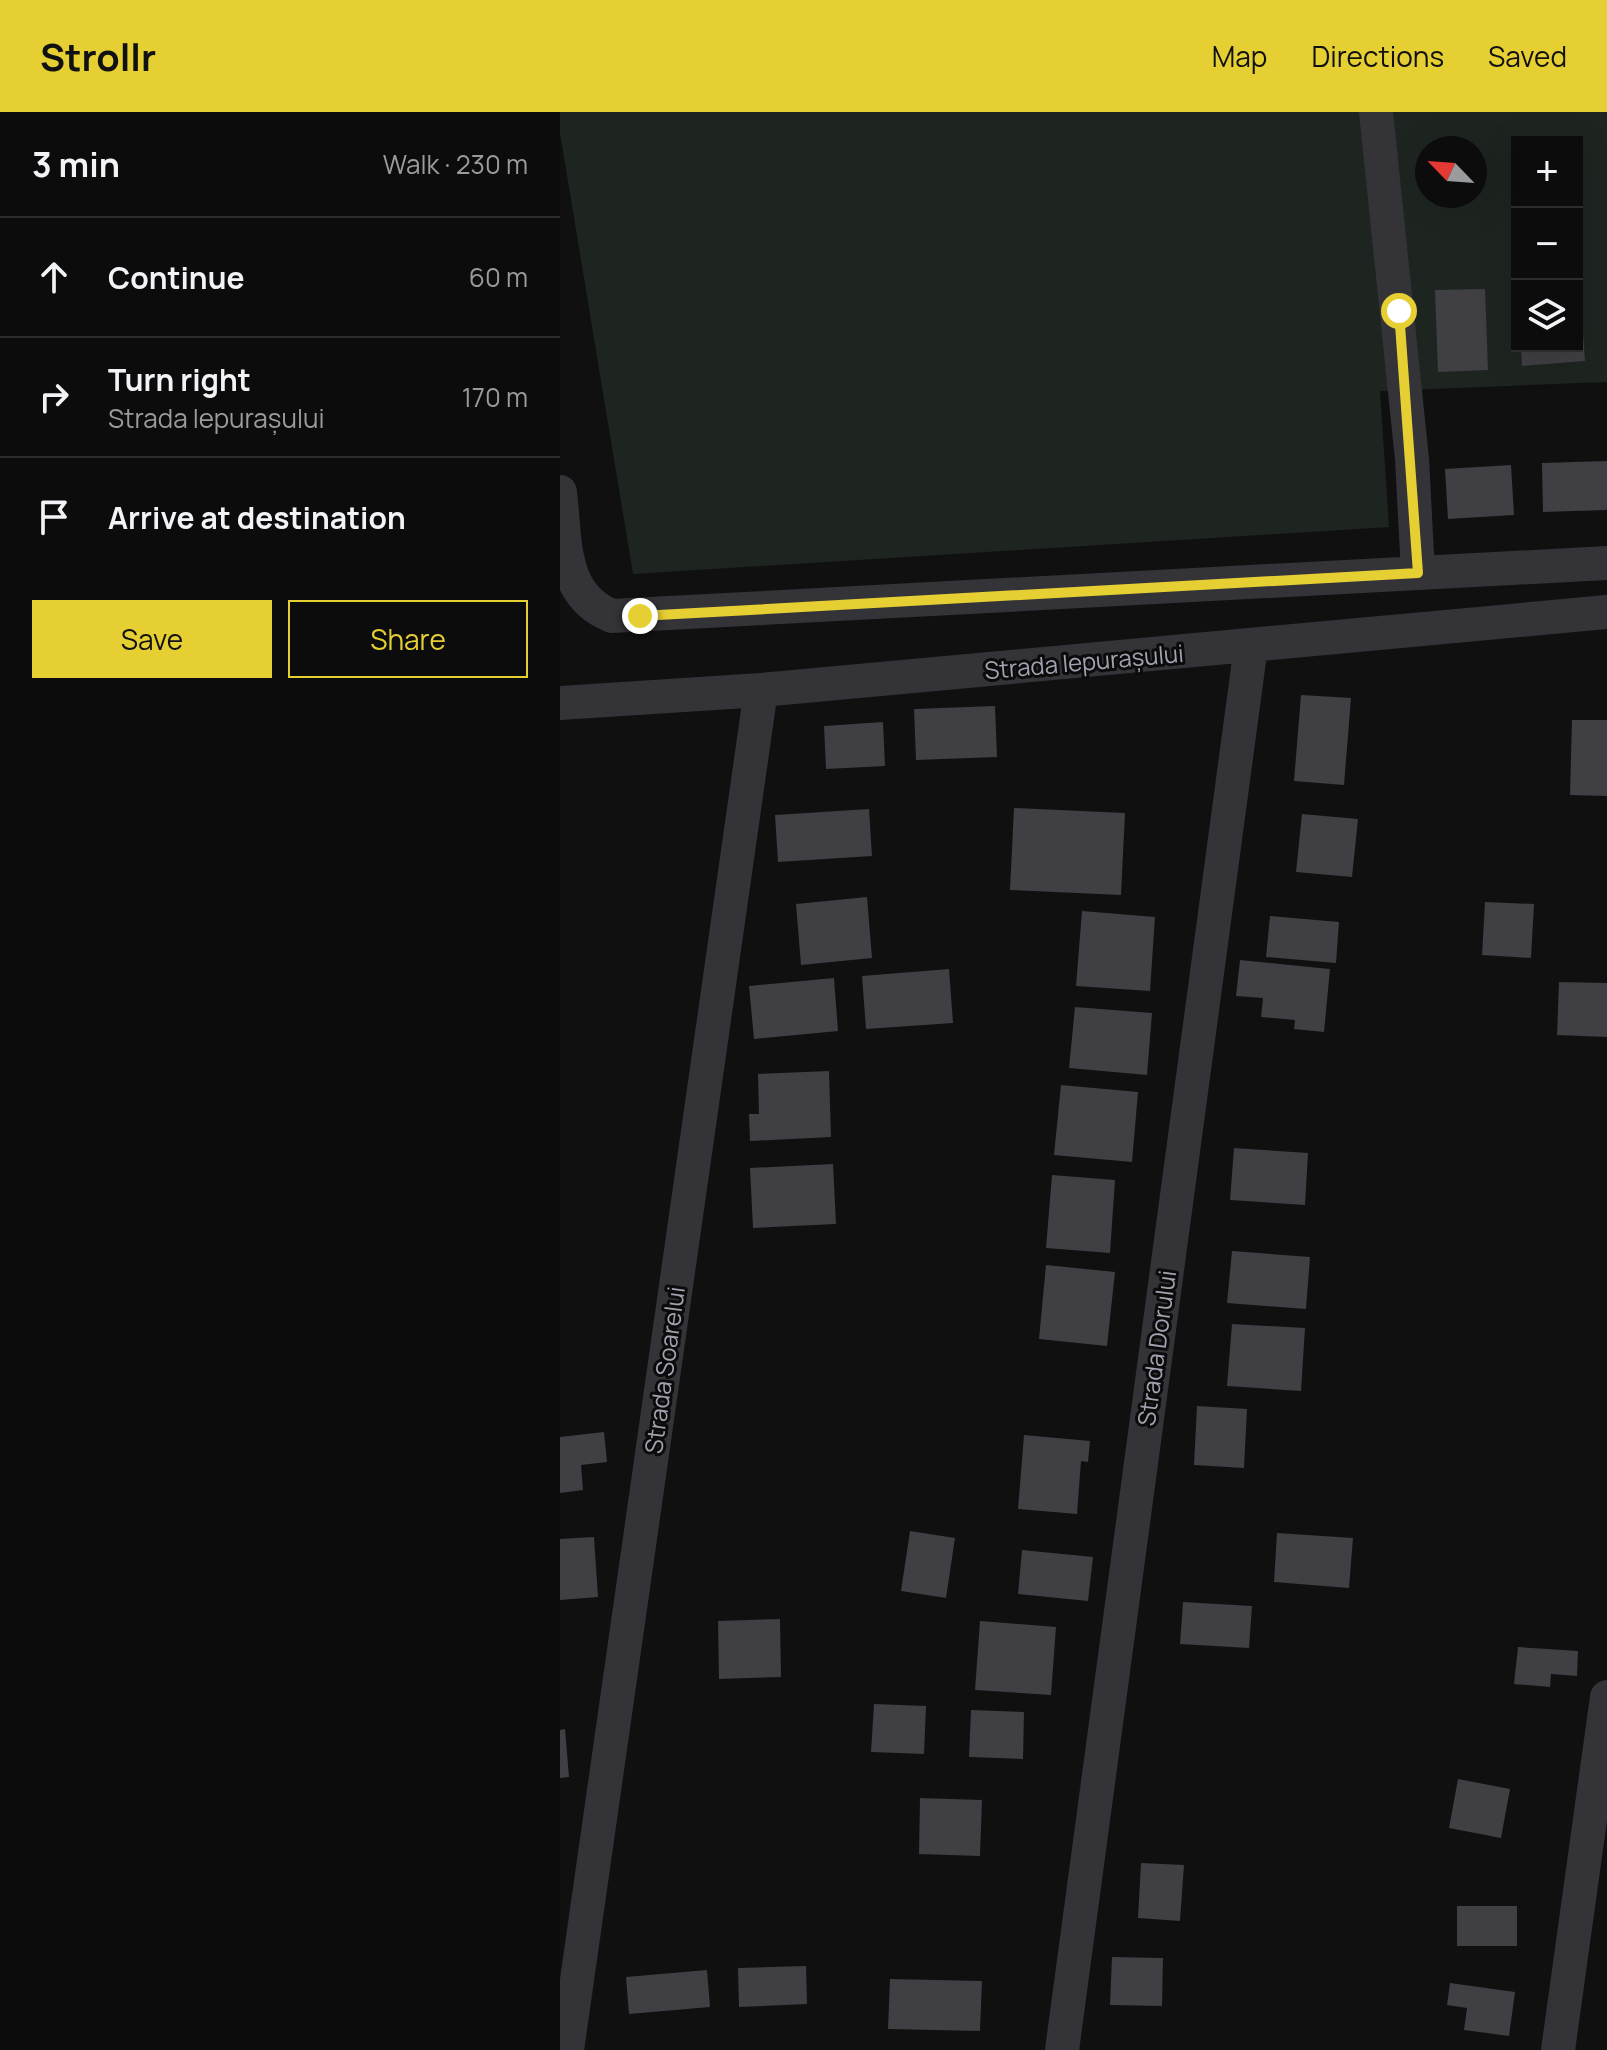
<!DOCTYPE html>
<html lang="en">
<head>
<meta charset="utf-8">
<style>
  :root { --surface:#0c0c0d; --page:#1a1a1b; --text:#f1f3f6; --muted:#9a9b9d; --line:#2c2c2e; --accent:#e6cf33 }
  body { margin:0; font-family:Manrope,sans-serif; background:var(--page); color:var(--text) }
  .controls { position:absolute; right:24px; top:24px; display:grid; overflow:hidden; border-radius:0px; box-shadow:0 8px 32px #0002 }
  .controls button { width:72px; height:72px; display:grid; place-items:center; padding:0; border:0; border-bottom:2px solid var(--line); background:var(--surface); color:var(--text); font:40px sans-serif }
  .compass { position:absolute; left:855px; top:24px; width:72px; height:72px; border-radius:50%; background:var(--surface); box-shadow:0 8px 32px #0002; rotate:295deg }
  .stop { position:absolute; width:24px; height:24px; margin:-18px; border:6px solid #e6cf33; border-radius:50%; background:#fff }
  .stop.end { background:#e6cf33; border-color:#fff; box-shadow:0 2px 8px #0008 }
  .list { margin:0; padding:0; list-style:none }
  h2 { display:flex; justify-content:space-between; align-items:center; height:104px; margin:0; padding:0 32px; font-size:34px }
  h2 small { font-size:26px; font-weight:400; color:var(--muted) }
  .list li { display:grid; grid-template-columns:52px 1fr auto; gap:24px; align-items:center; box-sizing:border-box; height:120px; padding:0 32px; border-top:2px solid var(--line) }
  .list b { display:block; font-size:30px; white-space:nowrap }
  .list p { margin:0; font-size:26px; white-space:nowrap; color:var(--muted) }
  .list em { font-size:26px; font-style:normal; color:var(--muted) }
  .actions { display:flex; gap:16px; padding:24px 32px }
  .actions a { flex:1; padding:18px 0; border:2px solid var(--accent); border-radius:0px; text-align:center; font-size:28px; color:var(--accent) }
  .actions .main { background:var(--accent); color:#111 }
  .icon { flex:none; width:44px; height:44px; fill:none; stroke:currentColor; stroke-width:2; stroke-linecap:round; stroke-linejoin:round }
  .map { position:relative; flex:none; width:1047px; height:1938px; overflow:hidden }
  header { display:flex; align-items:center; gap:48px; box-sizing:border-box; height:112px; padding:0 40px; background:var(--accent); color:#111 }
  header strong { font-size:38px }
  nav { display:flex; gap:44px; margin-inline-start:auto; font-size:28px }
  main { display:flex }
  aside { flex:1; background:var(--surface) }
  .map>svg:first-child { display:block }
  .green { fill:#1e2521; fill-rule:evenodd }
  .building { fill:#3f3f44 }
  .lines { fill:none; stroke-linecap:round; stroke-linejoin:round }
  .street { stroke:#333338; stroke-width:34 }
  .route { stroke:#e6cf33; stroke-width:10 }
  .labels { text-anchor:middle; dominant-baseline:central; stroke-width:6; stroke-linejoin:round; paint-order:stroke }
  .street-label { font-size:24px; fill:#a2a3b1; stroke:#0b0b0c }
</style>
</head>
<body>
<header>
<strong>Strollr</strong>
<nav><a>Map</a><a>Directions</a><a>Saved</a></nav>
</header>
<main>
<aside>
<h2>3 min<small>Walk · 230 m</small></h2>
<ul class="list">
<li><svg class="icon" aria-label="ahead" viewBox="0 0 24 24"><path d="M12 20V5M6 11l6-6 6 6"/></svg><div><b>Continue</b></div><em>60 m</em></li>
<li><svg class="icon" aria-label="right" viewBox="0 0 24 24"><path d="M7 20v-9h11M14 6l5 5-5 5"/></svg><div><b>Turn right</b><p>Strada Iepurașului</p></div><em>170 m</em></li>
<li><svg class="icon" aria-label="arrive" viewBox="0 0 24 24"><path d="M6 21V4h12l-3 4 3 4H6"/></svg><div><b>Arrive at destination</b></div></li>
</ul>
<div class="actions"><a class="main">Save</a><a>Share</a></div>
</aside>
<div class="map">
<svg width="1047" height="1938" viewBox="0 0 1047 1938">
  <rect width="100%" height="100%" fill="#101011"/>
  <!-- green -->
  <path class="green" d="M0,0H1047V270L820,279L829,415L73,462L0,21ZM957,30H1017V234H957ZM867,36H915V84H867Z"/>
  <!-- building -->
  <path class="building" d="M925,177L928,258L878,260L875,178Z
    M1021,192L1025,249L962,254L961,234H1017V193Z
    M1047,349V398L983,400L982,351Z
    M951,353L954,403L888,407L885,357Z
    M741,583L791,586L784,673L734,669Z
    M435,594L437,645L356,648L354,597Z
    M1012,608H1047V684L1010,683Z
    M323,610L325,654L266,657L264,614Z
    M454,696L565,701L561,783L450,778Z
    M309,697L312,744L218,750L215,703Z
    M742,702L798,707L792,765L736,760Z
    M307,785L312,846L241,853L236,792Z
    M925,790L974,792L971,846L922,843Z
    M522,799L595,805L590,879L516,874Z
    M710,804L779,810L776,851L706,845Z
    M680,848L770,857L764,920L734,917L735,908L701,905L703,886L676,884Z
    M389,857L393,911L306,917L302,864Z
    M274,866L278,919L194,927L189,874Z
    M999,870L1047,871V925L997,923Z
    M515,895L592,901L587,963L509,956Z
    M269,959L271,1025L190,1029L189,1002H199L198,962Z
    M501,973L578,980L572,1050L494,1043Z
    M674,1036L748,1041L745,1093L670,1088Z
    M273,1052L276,1112L193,1116L190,1056Z
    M492,1063L555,1068L550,1141L486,1136Z
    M672,1139L750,1145L746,1197L667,1191Z
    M486,1153L555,1160L547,1234L479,1227Z
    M672,1212L745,1216L741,1279L667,1274Z
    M637,1294L687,1297L684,1356L634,1353Z
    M44,1320L47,1350L21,1353L23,1378L0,1381V1325Z
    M464,1323L530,1329L528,1350L521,1349L517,1402L458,1397Z
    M350,1419L395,1426L386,1486L341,1479Z
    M717,1421L793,1426L789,1476L714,1470Z
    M34,1425L38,1485L0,1488V1427Z
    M462,1438L533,1445L528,1489L458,1482Z
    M623,1490L692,1494L689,1536L620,1532Z
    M220,1507L221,1565L159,1567L158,1509Z
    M420,1509L496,1515L491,1583L415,1578Z
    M958,1535L1018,1539L1017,1564L991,1562L990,1575L954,1572Z
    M314,1592L366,1594L364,1642L311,1640Z
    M411,1598L464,1600L463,1647L409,1645Z
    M5,1617L9,1665L0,1666V1618Z
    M898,1667L950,1677L941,1726L889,1716Z
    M360,1686L422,1688L420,1744L359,1742Z
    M581,1751L624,1753L620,1809L578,1806Z
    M897,1794H957V1834H897Z
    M552,1845L603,1846L602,1894L550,1893Z
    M246,1854L247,1892L179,1895L178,1856Z
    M147,1858L150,1895L69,1902L66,1865Z
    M330,1867L422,1869L420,1919L328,1917Z
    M890,1871L955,1880L949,1924L904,1918L907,1896L887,1893Z"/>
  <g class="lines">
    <!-- street -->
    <path class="street" d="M816,0L852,347L858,461
      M0,380C6,429 0,483 52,504L1047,451
      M0,591L201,578L1047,500
      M7,1938L201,578
      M502,1938L691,534
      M998,1938L1047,1585"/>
  </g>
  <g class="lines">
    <!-- route -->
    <path class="route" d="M80,504L858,461L839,199"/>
  </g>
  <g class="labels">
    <!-- street labels -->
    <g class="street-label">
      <text transform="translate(524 549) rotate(-5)">Strada Iepurașului</text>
      <text transform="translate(596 1236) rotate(-82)">Strada Dorului</text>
      <text transform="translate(104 1258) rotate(-82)">Strada Soarelui</text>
    </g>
  </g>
</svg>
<div class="controls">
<button>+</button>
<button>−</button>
<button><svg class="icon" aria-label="layers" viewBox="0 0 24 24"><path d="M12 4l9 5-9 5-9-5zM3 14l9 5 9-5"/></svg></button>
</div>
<svg class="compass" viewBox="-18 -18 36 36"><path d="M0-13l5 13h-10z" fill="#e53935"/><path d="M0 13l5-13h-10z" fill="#9a9b9d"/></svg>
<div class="stop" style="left:839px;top:199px"></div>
<div class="stop end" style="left:80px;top:504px"></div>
</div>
</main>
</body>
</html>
